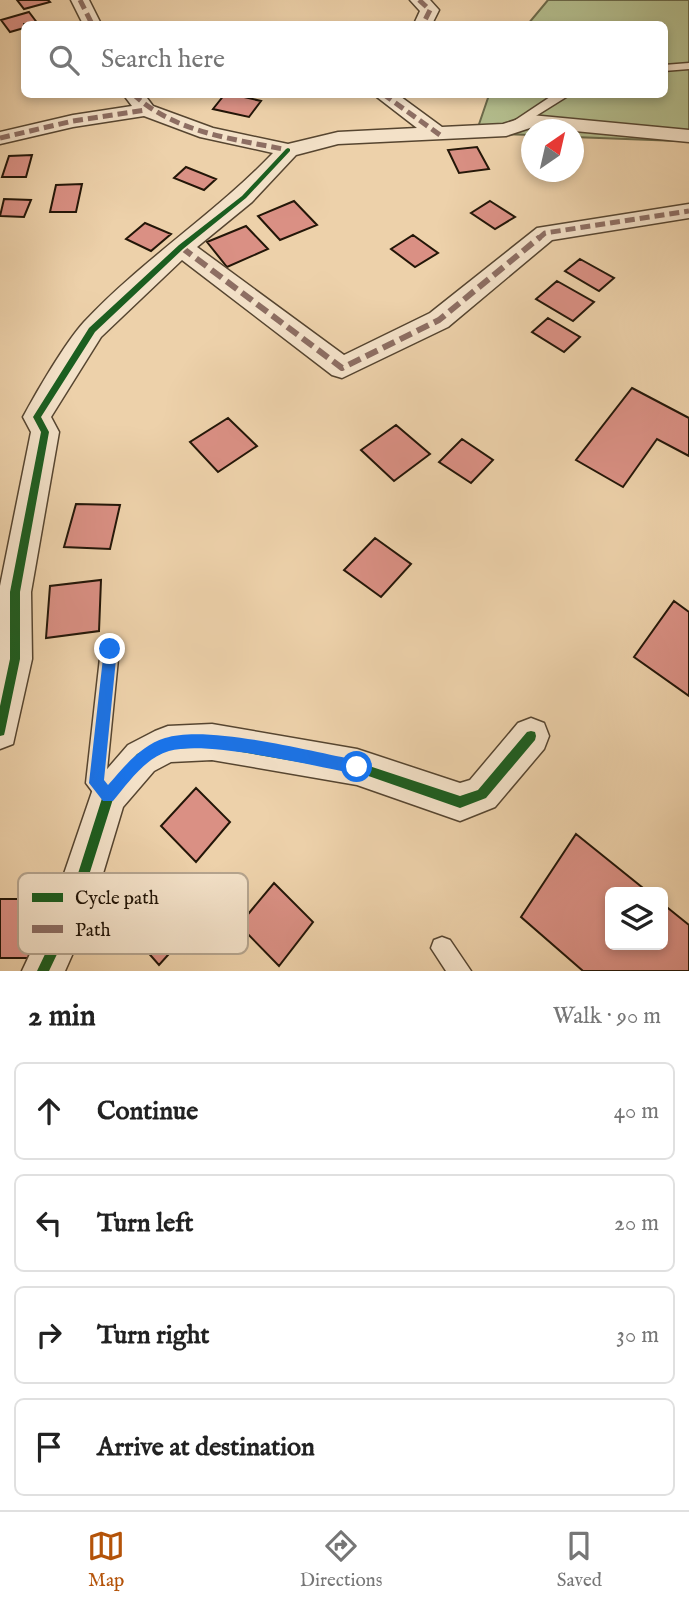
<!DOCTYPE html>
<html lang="en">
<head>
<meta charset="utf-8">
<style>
  :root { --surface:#fff; --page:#f2f2f2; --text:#222; --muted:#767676; --line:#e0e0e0; --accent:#b45309 }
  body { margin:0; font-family:"IM FELL English",serif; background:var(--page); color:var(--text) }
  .controls { position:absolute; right:21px; bottom:21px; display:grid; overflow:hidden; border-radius:10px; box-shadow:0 4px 10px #0003 }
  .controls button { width:63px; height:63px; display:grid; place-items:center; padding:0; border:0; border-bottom:2px solid var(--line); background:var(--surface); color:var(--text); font:35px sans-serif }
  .compass { position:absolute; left:521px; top:119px; width:63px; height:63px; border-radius:50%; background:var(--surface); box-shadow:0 4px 10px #0003; rotate:34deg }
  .stop { position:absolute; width:21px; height:21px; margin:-16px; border:5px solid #1a73e8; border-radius:50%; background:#fff }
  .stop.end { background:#1a73e8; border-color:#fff; box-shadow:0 2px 7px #0008 }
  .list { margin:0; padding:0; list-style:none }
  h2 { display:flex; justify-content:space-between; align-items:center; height:91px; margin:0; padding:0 28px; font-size:30px }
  h2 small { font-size:23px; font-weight:400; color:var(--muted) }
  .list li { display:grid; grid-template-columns:46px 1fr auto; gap:21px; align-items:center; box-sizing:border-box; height:98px; margin:0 14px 14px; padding:0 14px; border:2px solid var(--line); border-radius:10px }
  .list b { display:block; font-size:26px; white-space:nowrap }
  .list em { font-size:23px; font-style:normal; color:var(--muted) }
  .icon { flex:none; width:38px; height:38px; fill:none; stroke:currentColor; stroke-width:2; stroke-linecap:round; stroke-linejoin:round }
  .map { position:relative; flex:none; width:689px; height:971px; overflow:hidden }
  .search { position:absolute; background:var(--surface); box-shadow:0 4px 10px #0003; left:21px; right:21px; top:21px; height:77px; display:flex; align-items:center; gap:18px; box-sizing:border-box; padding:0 24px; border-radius:10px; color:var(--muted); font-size:26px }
  .sheet { height:539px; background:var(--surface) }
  nav { display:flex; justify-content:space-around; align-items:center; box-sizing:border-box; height:98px; border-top:2px solid var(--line); background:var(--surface); font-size:19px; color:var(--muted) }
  nav a { display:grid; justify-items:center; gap:4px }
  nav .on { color:var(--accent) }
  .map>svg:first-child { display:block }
  .green { fill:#b3bd8d; stroke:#6b6a4a; stroke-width:2 }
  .building { fill:#da9084; stroke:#231608; stroke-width:2 }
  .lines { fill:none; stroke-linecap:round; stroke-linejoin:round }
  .lane-casing { stroke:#564530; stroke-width:3 }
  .street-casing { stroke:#564530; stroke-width:3 }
  .lane { fill:#f3e1c8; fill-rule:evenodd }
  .street { fill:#f3e1c8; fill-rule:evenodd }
  .quiet-far1 { stroke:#8d6e63; stroke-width:5; stroke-dasharray:10 5; stroke-linecap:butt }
  .quiet { stroke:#8d6e63; stroke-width:6; stroke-dasharray:13 6; stroke-linecap:butt }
  .cycleway-casing { stroke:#f3e1c8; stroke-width:4 }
  .cycleway { fill:#1b5e20; fill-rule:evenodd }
  .route { fill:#1a73e8 }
  .key { fill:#f3e1c8; stroke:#b5a48e; stroke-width:2 }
  .key-label { font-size:19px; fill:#231608 }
</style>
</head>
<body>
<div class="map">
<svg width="689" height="971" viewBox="0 0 689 971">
  <rect width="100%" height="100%" fill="#edd1aa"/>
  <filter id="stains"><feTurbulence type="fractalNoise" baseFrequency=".00286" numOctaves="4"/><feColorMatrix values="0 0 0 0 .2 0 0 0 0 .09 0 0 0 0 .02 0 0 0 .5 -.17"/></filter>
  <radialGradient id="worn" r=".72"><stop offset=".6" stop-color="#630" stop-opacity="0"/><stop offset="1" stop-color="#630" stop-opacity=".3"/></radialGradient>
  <!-- green -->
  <path class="green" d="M548,0H689V138L678,141L574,137V130H532L531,135L476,133L489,95L664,94V24H528Z"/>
  <!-- building -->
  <path class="building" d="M17,0H48L50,2L24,9Z
    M29,12L38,24H24V28L10,32L1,20Z
    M225,94H231L261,101L249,117L213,109Z
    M477,147L489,169L459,173L448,150Z
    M32,155L26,177H2L9,156Z
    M186,167L216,179L204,190L174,178Z
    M82,184L76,212H50L56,185Z
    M4,199L31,200L24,217L0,216Z
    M294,201L317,225L280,240L258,216Z
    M490,201L515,217L495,229L471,213Z
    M145,223L171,234L151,251L126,239Z
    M246,226L268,249L227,267L207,242Z
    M413,235L438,253L415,267L391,249Z
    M580,259L614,278L599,291L565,271Z
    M557,281L594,302L573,321L536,299Z
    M548,318L580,337L564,352L532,332Z
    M632,388L689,418V456L657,439L623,487L576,460Z
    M228,418L257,446L218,472L190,442Z
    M396,425L430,454L394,481L361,450Z
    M462,439L493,460L471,483L439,462Z
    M76,504L120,505L110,549L64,547Z
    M375,538L411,564L381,597L344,570Z
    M101,580L99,631L46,638L50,586Z
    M674,601L689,612V696L634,657Z
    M196,788L230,822L196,862L161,826Z
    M576,834L648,892H610V945H663V904L689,925V971H583L521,917Z
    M274,883L313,922L279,966L239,925Z
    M160,884L196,924L159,965L123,924Z
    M0,899H41L30,958H0Z"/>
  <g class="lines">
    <defs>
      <path id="lane" d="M689,63V69L664,71V65Z
        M571,94L515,129L505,127L553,95Z
        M110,641L116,643L119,649L106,780L118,796L115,803L108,806L101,803L86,783L101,649L104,643Z
        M442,937L450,940L471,971H446L431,948L434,940Z"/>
      <path id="street" d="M71,0H89L101,24H83Z
        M410,0H430L439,10L432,24H414L420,11Z
        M123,94H144L153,106L213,128L288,144L338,132L417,128L373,94H397L442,127L503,124L531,115L689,130V142L533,127L506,136L338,144L296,155L252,202L197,247L344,355L430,313L537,228L689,204V218L552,240L448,327L342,378L332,375L182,260L101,337L51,417L59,432L31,592L32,659L13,744L0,749V586L31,432L23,417C37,391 65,343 84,322C142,260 215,214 273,153L200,137L144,116L73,127L0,144V132L73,115L132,106Z
        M531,718L544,723L549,736L544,749L495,807L460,821L357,785L212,760L171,762L154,771L123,807L92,910L65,971H22L54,903L95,783L128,745L155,731L168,726L212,724L357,749L460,783L470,780L518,723Z"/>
    </defs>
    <!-- lane casing -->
    <use href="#lane" class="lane-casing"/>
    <!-- street casing -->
    <use href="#street" class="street-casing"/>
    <!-- lane -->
    <use href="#lane" class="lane"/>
    <!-- street -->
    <use href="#street" class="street"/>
    <!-- quiet-far1 -->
    <path class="quiet-far1" d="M80,0L92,24
      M419,0L430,10L423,24
      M133,94C175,133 234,139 288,150
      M383,94L440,135
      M0,138L73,121L146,110
      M538,239L545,233L689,211"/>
    <!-- quiet -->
    <path class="quiet" d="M181,247L342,368L439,320L540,237"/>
    <defs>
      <path id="cycleway" d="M288,148L290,149V151L246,198L183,249L95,332L41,417L49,432L20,592V659L5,731L4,735L0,736V706L10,659V592L41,432L33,417L89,328L179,245L242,196L286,149Z
        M531,731L535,732L536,736L535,740L486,798L460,808L357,772L212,747L169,749L145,762L113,799L78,910L49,971H37L67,908L104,792L137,754L164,740L168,739L212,737L357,762L460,796L478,790L527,732Z"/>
    </defs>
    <!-- cycleway casing -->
    <use href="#cycleway" class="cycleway-casing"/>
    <!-- cycleway -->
    <use href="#cycleway" class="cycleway"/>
  </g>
  <!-- route -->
  <path class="route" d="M110,643L117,649L104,780L108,785C125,766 140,746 165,738C208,724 311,752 357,760L362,762V772L357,774C313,766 209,740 169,751C145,758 128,783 113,801H103L89,783L104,649Z"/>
  <!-- legend -->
  <rect x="18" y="873" width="230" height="81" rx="10" class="key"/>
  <rect x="32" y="893" width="31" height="9" fill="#1b5e20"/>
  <rect x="32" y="925" width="31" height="8" fill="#8d6e63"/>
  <g class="key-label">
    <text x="75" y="904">Cycle path</text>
    <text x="75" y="936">Path</text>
  </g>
  <rect width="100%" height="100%" filter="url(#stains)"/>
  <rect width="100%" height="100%" fill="url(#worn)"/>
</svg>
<div class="controls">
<button><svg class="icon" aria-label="layers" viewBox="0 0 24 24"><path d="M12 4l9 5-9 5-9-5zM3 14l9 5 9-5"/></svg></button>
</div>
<svg class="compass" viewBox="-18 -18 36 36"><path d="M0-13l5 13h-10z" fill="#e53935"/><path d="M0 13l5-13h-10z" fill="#767676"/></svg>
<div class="stop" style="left:357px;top:767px"></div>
<div class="stop end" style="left:110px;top:649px"></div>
<div class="search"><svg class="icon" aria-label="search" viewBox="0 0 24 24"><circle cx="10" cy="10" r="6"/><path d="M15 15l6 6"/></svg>Search here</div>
</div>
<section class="sheet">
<h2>2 min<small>Walk · 90 m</small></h2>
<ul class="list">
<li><svg class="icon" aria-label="ahead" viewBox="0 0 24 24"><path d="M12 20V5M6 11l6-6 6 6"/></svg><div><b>Continue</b></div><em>40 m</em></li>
<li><svg class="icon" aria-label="left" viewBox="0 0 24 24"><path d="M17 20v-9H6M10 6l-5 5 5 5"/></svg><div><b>Turn left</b></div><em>20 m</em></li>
<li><svg class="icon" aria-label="right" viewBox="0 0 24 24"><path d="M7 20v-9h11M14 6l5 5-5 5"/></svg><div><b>Turn right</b></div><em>30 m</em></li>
<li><svg class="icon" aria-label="arrive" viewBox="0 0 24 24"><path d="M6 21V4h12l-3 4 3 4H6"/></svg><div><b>Arrive at destination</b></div></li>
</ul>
</section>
<nav>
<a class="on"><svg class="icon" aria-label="map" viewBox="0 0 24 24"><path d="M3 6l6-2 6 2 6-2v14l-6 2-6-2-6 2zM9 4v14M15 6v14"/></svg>Map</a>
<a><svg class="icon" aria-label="directions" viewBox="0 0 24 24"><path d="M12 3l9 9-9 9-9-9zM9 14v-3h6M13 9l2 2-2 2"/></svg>Directions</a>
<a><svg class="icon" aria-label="saved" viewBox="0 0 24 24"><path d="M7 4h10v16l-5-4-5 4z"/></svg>Saved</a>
</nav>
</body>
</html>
